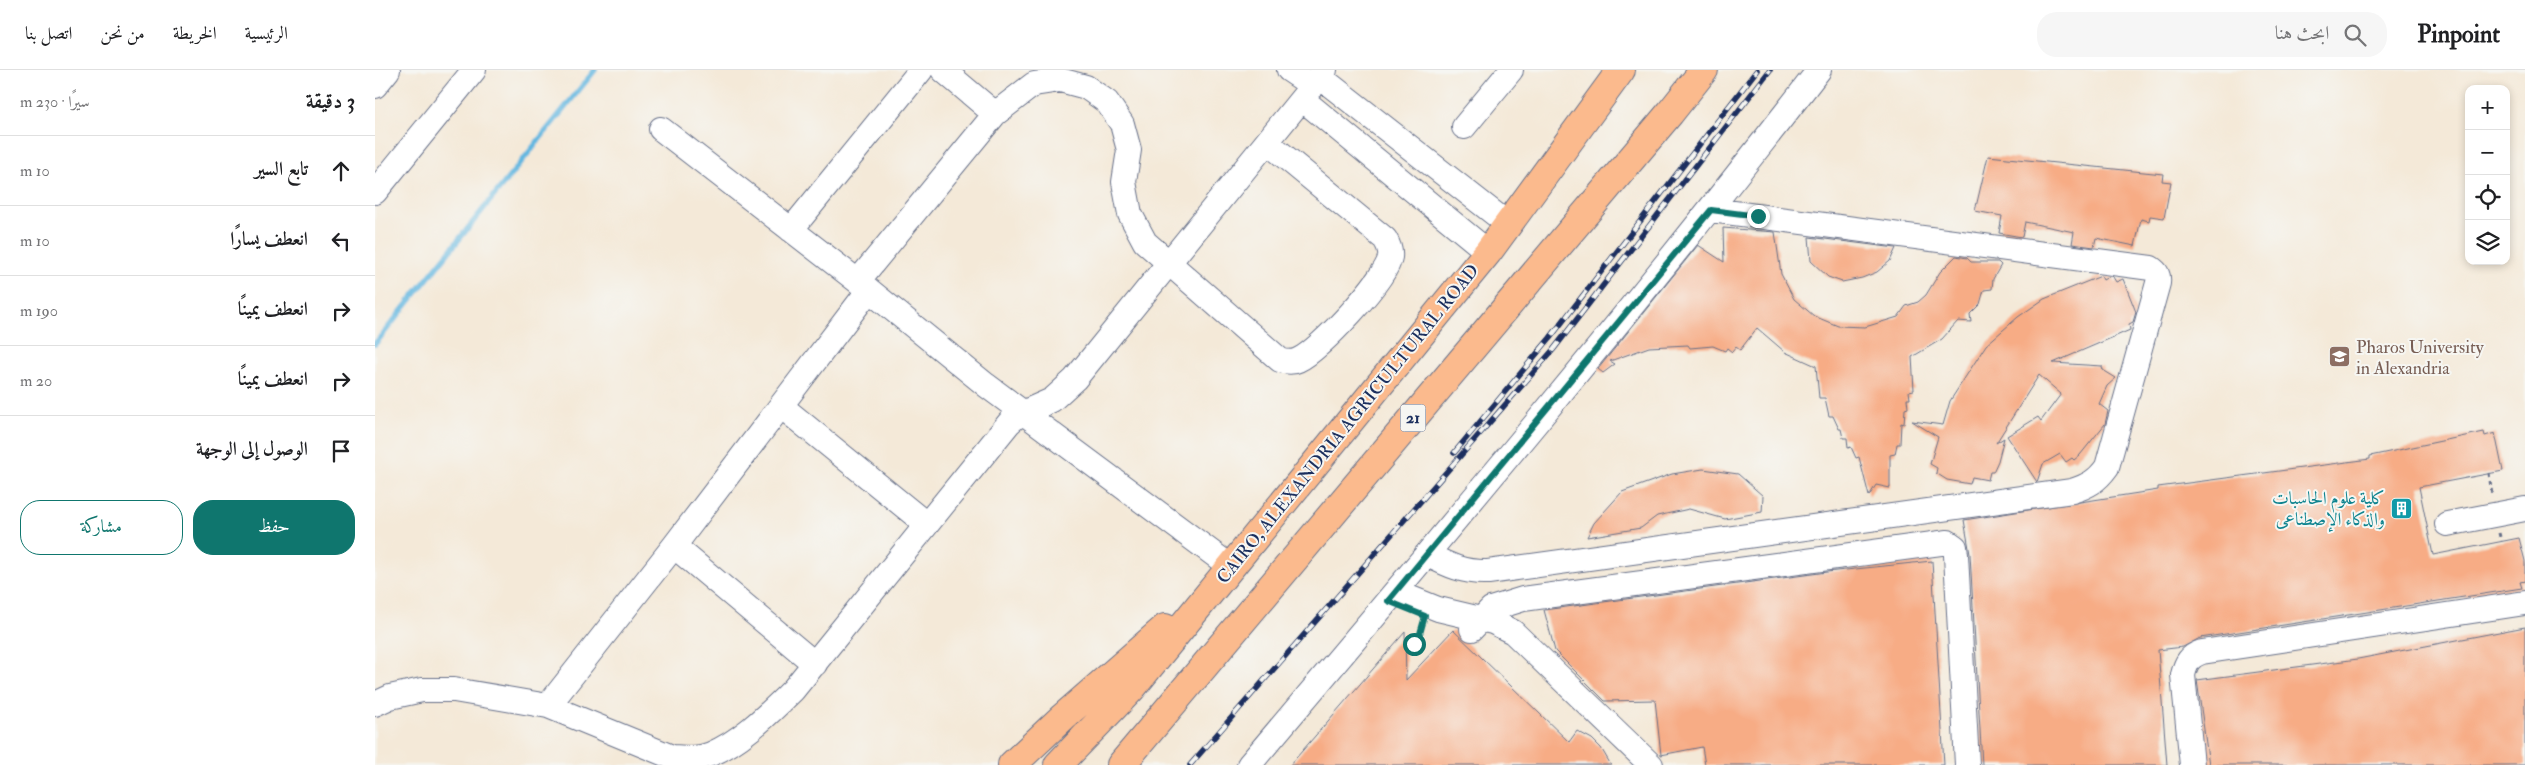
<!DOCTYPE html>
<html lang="ar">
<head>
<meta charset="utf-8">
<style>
  :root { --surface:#fff; --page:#f6f6f6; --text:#202124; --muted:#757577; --line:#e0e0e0; --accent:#0f766e }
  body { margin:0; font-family:"IM FELL Double Pica",Amiri,serif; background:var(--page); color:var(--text); direction:rtl }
  .controls { position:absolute; right:15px; top:15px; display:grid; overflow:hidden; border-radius:10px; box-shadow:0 2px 8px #0003 }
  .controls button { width:45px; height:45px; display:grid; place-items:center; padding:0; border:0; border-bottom:1px solid var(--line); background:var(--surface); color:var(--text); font:25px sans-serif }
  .stop { position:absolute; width:15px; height:15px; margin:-11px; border:4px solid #0f766e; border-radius:50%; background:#fff }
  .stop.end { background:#0f766e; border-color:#fff; box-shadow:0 1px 5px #0008 }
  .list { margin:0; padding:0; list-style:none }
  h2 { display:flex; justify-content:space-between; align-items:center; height:65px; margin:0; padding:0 20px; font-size:21px }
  h2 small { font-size:16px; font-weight:400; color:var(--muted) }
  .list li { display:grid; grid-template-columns:32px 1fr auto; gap:15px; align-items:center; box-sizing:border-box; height:70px; padding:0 20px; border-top:1px solid var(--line) }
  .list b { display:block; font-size:19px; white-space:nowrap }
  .list em { font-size:16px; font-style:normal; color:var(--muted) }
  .actions { display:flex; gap:10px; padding:15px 20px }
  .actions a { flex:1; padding:11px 0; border:1px solid var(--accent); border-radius:20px; text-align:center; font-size:18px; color:var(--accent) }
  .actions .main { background:var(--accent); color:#fff }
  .icon { flex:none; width:28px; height:28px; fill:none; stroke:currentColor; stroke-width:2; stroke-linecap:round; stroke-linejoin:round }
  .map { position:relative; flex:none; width:2150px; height:695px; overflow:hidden; direction:ltr }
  header { display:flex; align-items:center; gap:30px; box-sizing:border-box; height:70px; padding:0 25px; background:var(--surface); border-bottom:1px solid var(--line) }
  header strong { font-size:24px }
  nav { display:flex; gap:28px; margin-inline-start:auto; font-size:18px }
  .search { width:350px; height:45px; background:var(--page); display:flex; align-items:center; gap:12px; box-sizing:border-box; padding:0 18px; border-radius:20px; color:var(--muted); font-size:19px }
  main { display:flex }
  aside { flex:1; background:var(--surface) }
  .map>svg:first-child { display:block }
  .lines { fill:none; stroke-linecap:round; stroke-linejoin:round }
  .stream { stroke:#64b7e0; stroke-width:5.5 }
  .building { fill:#f7ac85 }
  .minor-casing { stroke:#677089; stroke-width:26 }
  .highway-casing { stroke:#677089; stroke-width:30 }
  .path { stroke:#677089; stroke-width:3; stroke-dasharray:4 4; stroke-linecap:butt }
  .minor { stroke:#fff; stroke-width:24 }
  .highway { stroke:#fbba8d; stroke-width:28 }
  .rail-casing { stroke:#1b2f5e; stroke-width:5.5 }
  .rail { stroke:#f6f6f2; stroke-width:4; stroke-dasharray:11; stroke-linecap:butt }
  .route { stroke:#0f766e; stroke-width:6 }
  .labels { text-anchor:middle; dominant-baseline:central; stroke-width:4; stroke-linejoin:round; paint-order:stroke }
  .shield { fill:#f6f6f2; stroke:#5d6b8a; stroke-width:1 }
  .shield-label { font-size:16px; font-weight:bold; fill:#1b2f5e }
  .education-label { font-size:18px; fill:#785e54; stroke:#f6f6f2; text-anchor:start }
  .street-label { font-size:18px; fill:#1b2f5e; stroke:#f6f6f2 }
  .culture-label { font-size:18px; fill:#0d838f; stroke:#f6f6f2; text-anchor:end }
</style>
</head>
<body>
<header>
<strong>Pinpoint</strong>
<div class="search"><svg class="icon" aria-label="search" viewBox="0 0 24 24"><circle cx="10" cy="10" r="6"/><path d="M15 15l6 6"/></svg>ابحث هنا</div>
<nav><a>الرئيسية</a><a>الخريطة</a><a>من نحن</a><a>اتصل بنا</a></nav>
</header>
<main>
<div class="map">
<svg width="2150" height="695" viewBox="0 0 2150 695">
  <rect width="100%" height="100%" fill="#f6f6f2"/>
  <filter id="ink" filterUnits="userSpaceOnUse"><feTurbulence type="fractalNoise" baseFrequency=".02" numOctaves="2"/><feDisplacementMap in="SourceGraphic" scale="10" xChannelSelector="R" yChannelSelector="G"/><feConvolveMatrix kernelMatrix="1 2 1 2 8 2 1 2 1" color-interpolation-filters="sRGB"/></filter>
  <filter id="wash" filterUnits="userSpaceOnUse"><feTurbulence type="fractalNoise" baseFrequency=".0096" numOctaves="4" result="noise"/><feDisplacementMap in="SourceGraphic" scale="20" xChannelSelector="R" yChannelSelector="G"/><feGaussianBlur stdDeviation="1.12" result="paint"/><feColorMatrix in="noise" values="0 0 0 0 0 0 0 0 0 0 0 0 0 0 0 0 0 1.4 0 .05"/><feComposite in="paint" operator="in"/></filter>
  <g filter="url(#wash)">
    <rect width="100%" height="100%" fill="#f4e9d8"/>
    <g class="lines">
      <!-- stream -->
      <path class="stream" d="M0,274L220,0"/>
    </g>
    <g id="blocks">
      <!-- building -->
      <path class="building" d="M1613,86L1788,104L1787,111L1796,112L1789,148L1775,146L1774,151L1766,149L1760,176L1721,168L1719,177L1697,174L1699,162L1650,152L1647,167L1624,163L1627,146L1600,141Z
        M1348,158L1400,162L1406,204L1419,229L1439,246L1463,256L1490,257L1523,247L1531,236L1543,232L1551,225L1565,202L1581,186L1592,188L1596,192H1623L1626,195L1618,209L1617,219L1609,220L1605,234L1595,244L1596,252L1583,251L1567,269L1537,287L1539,320L1534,321L1535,329H1532L1533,338L1530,339L1529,354L1526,353L1525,374H1522L1520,384L1515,385V418L1501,415L1494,426L1484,387L1481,388L1476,377L1473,378L1472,368H1468L1466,359H1464L1458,346H1454L1450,328H1444L1441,296L1410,282L1382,258L1365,280L1361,277L1357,282L1352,278L1350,281L1338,276L1315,278L1313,275L1274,277L1235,291L1240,294L1228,303L1223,299L1323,175L1349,192Z
        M1434,167L1521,178L1515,191L1502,202L1487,208L1467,212L1453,207L1436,191Z
        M1726,206L1728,210L1735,206L1738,207L1741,212L1748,209L1761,242L1758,252L1754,254L1755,260L1678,293L1727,296L1728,300L1741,308L1732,316L1724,334L1733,341L1730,354L1705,385L1699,390L1697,388L1691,392L1685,384L1668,394L1662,412L1632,366L1663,347L1666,351L1686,324L1664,305L1621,373L1629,368L1623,391L1618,402H1615L1613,410L1597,407L1595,414L1572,410L1561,403L1562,398L1555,394L1563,367L1537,351L1568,355L1575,331L1611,275L1643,247L1669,229Z
        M2109,362L2110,366L2120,363L2128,401L2044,417L2058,485L2144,468L2150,491V511L2145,512L2147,518L1825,568L1808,577L1783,580L1792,695H1607L1595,484L1589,450L1783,420V417L1995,389V386Z
        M1328,399L1363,404L1388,426L1387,442L1350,449L1314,439L1282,446L1266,458L1212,467L1219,453L1247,422L1297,404Z
        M1557,491L1569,695H1330L1327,677L1286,685L1280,630L1230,631L1180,581L1169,540L1452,502Z
        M2150,557V695H1834L1822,610L1983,589Z
        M1078,560L1194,672L1202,661L1217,669L1226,678L1236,695H915L1030,562L1031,610Z"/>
    </g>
  </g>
  <g filter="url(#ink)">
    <use href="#blocks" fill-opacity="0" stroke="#677089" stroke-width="1"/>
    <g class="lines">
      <defs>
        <path id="minor" d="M568,0L620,44
          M914,0L938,16
          M945,7L1134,155
          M0,16L13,0
          M927,29L1113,182
          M1089,57L1136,0
          M286,59L494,220L611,315L856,497
          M0,122L99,0
          M416,160L546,0
          M483,211L620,44L659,14L685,10L711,17L732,32L747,54L754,80L749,112L755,144L770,172L905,290C911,292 917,293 923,290C944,281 1012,208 1015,187C1016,180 1013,174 1010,169L892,72
          M406,336L551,454
          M2072,454L2150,439
          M299,476L440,594
          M1053,485C1073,495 1089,503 1113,502L1697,421C1713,416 1722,411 1732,397L1783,213C1784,205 1782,202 1776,198L1336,140
          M1021,522L1063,539L1118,552L1138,562L1276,695
          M1097,559L1116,539L1148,529L1573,472L1580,477L1581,485L1592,695
          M0,634L15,627L47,620H79L173,636L297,687C310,688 324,689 336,684C367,671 394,643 418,620L634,353L643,345L677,330L700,309L950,0
          M173,636L299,476L494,220
          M874,695C1068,466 1261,237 1444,0
          M1817,695L1808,605C1811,592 1815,586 1827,582L2150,533"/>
        <path id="highway" d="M637,695L688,647L790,558
          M683,695L757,618L1113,182L1246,0
          M746,695L1295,43L1329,0"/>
      </defs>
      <!-- minor casing -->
      <use href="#minor" class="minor-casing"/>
      <!-- highway casing -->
      <use href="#highway" class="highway-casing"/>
      <!-- path -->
      <path class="path" d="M2114,403L2117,425
        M2124,463L2126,471
        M1030,576C1044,577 1045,564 1048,554"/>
      <!-- minor -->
      <use href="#minor" class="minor"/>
      <!-- highway -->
      <use href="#highway" class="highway"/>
      <defs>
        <path id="rail" d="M1079,383L1175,268L1382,0
          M815,695L1178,280L1395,0"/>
      </defs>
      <!-- rail casing -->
      <use href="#rail" class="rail-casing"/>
      <!-- rail -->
      <use href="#rail" class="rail"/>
    </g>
  </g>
  <g class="lines" filter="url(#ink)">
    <!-- route -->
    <path class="route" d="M1039,574L1044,567L1050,546L1013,531L1336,140L1383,146"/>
  </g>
  <!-- icons -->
  <defs>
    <symbol id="university-square" viewBox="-11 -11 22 22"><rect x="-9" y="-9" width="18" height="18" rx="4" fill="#8d6e63" stroke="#f6f6f2"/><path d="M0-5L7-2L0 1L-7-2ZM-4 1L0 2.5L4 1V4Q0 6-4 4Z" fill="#fff"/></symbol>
    <symbol id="building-square" viewBox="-11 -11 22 22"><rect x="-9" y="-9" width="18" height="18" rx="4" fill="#0f9aa8" stroke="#f6f6f2"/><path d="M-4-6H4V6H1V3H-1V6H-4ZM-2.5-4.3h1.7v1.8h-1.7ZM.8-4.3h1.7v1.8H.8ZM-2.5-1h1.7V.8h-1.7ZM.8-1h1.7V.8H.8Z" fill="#fff"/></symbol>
  </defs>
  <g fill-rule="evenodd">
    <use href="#university-square" x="1952" y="274" width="25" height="25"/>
    <use href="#building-square" x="2014" y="426" width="25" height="25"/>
  </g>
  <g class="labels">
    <!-- shield labels -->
    <rect class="shield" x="1025.5" y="334.5" width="25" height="27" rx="4"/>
    <g class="shield-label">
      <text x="1038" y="348">21</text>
    </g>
    <!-- education labels -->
    <g class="education-label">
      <text x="1981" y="277">Pharos University<tspan x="1981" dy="21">in Alexandria</tspan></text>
    </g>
    <!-- street labels -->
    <g class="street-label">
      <text transform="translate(973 354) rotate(-51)">CAIRO, ALEXANDRIA AGRICULTURAL ROAD</text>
    </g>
    <!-- culture labels -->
    <g class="culture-label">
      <text x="2010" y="428">كلية علوم الحاسبات<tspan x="2010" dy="21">والذكاء الإصطناعى</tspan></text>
    </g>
  </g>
</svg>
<div class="controls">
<button>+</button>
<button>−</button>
<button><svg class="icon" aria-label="locate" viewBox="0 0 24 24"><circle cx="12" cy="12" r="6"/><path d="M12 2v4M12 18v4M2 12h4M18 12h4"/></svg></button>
<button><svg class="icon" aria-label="layers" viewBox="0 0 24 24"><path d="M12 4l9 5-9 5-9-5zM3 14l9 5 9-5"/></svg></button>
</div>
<div class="stop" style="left:1039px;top:574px"></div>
<div class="stop end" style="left:1383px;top:146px"></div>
</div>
<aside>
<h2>3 دقيقة<small>سيرًا · 230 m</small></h2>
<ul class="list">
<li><svg class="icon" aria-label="ahead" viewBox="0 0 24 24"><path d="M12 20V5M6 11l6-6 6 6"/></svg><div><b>تابع السير</b></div><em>10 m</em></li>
<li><svg class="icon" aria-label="left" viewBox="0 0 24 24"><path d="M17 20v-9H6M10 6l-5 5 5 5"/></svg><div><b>انعطف يسارًا</b></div><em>10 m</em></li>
<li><svg class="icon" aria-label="right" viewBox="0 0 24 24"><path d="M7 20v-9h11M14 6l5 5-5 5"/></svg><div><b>انعطف يمينًا</b></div><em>190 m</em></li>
<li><svg class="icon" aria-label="right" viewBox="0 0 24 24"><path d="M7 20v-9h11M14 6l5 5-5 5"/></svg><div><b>انعطف يمينًا</b></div><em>20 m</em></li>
<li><svg class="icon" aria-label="arrive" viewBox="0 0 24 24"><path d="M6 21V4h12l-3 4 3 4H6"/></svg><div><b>الوصول إلى الوجهة</b></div></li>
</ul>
<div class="actions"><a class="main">حفظ</a><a>مشاركة</a></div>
</aside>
</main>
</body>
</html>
